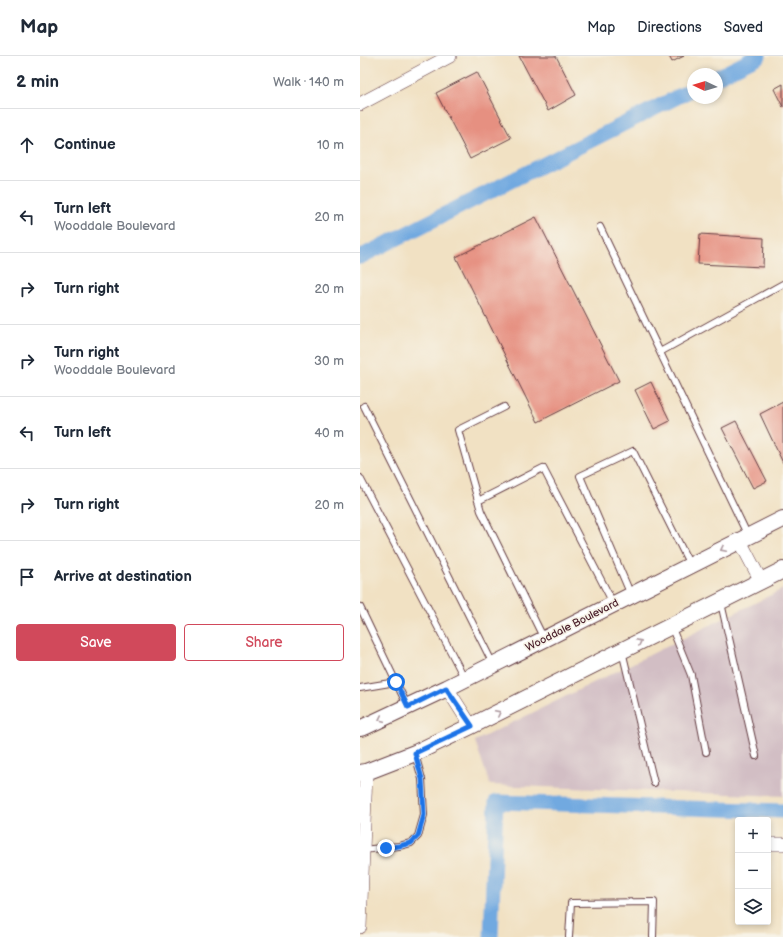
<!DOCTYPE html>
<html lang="en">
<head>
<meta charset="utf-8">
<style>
  :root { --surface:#fff; --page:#f6f6f7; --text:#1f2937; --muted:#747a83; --line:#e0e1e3; --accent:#d1495b }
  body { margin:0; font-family:"Balsamiq Sans",sans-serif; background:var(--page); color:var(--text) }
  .controls { position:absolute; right:12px; bottom:12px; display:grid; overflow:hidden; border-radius:4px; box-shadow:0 2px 6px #0003 }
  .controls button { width:36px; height:36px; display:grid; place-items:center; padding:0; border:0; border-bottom:1px solid var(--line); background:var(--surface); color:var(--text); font:20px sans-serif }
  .compass { position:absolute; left:327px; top:12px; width:36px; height:36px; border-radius:50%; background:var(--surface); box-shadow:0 2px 6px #0003; rotate:274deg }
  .stop { position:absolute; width:12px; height:12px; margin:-9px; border:3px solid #1a73e8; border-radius:50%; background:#fff }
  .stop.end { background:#1a73e8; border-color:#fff; box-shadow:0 1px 4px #0008 }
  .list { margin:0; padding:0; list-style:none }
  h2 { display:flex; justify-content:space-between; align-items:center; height:52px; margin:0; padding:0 16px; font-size:17px }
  h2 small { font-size:13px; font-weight:400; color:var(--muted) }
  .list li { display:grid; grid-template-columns:26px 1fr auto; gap:12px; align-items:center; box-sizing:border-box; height:72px; padding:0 16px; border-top:1px solid var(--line) }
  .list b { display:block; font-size:15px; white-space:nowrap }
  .list p { margin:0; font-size:13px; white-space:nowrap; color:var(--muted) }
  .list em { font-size:13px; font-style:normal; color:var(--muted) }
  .actions { display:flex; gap:8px; padding:12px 16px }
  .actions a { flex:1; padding:9px 0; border:1px solid var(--accent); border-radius:4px; text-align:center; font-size:14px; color:var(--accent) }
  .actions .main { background:var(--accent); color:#fff }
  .icon { flex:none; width:22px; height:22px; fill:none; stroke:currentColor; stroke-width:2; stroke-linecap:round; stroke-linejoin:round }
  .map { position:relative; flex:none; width:423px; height:881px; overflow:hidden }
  header { display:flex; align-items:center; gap:24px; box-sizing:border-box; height:56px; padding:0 20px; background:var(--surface); border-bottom:1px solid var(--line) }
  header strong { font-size:19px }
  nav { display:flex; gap:22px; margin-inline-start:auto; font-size:14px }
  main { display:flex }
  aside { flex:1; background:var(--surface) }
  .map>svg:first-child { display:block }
  .industrial { fill:#d2bec4 }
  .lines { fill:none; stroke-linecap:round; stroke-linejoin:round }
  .canal { stroke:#71a9e0; stroke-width:15 }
  .building { fill:#e69081 }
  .service-casing { stroke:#633c42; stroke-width:8 }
  .minor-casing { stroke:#633c42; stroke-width:14 }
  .tertiary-casing { stroke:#633c42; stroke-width:18 }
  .service { stroke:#fff; stroke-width:6 }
  .minor { stroke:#fff; stroke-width:13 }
  .tertiary { stroke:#fff; stroke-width:16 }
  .oneway { stroke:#ae9aa0 }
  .route { stroke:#1a73e8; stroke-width:5 }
  .labels { text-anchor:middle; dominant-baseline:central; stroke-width:3.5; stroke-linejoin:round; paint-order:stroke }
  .street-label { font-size:11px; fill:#4a1f2b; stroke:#f7f3e8 }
</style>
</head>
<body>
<header>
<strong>Map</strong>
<nav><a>Map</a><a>Directions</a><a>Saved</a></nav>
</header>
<main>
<aside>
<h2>2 min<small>Walk · 140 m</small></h2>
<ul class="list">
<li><svg class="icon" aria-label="ahead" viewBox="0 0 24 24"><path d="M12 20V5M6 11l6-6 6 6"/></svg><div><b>Continue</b></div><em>10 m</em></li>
<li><svg class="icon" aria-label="left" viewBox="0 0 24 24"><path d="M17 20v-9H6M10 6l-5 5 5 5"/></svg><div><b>Turn left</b><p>Wooddale Boulevard</p></div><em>20 m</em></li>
<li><svg class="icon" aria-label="right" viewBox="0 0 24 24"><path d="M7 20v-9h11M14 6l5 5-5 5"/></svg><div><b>Turn right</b></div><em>20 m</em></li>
<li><svg class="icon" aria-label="right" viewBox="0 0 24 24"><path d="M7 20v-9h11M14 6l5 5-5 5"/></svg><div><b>Turn right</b><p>Wooddale Boulevard</p></div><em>30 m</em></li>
<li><svg class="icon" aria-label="left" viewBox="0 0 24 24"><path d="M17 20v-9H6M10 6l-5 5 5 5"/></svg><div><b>Turn left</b></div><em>40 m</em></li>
<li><svg class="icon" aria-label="right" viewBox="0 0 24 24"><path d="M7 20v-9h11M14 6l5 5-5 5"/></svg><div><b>Turn right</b></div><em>20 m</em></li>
<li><svg class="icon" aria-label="arrive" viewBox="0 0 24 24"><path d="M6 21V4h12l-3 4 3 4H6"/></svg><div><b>Arrive at destination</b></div></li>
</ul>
<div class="actions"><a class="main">Save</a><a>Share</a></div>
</aside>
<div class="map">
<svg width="423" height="881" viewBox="0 0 423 881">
  <rect width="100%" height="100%" fill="#f7f3e8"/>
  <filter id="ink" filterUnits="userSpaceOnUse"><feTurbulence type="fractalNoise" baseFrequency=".025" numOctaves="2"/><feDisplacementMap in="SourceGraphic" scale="8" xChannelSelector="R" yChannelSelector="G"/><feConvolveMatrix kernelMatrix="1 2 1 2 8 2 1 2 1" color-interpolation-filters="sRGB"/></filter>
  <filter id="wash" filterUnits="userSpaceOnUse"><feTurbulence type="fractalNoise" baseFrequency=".012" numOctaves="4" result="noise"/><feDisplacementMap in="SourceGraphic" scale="16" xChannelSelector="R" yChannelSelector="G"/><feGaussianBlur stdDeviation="0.9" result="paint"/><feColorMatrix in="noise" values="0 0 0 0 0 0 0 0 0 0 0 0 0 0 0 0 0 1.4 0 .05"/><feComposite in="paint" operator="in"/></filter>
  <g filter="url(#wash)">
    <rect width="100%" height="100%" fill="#f1e1c3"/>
    <!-- industrial -->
    <path class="industrial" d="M423,533V740L130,729L115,685Z"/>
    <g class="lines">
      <!-- canal -->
      <path class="canal" d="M357,21L399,0
        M0,201L333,33
        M131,881L136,746L423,755"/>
    </g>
    <g id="blocks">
      <!-- building -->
      <path class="building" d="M159,0H196L216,39L188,55Z
        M309,0H324L312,6Z
        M117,16L151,82L110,103L76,37Z
        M423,28V51L414,33Z
        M176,161L259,325L178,366L96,201Z
        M340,178L404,182L403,211L338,208Z
        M291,326L310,365L294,373L275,334Z
        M423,346V407L400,358Z
        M376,365L407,425L393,432L362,372Z"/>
    </g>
  </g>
  <g filter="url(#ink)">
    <use href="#blocks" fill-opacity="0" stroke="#633c42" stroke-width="1"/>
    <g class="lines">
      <defs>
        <path id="service" d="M240,171L388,480
          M300,296L423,228
          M4,350L133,608
          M144,351L98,374L121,455L184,583
          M0,422L105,623
          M118,445L183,412L253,547
          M271,539L220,420L273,395L330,509
          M361,547L396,700
          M0,551L47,649
          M311,570L331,619L346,696
          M262,595L294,727
          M0,632L36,626
          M3,794L39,790L51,787L58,780L64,759L62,723L55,698
          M209,881L211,847L294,846L293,881"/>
        <path id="minor" d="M0,48L90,0
          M380,485L401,525
          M87,632L111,670
          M408,788H423
          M0,871L6,716"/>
        <path id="tertiary" d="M0,672L4,671L87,632L423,463
          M0,717L6,716L55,697L111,670L423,514"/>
      </defs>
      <!-- service casing -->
      <use href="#service" class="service-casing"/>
      <!-- minor casing -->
      <use href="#minor" class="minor-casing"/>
      <!-- tertiary casing -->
      <use href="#tertiary" class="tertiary-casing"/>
      <!-- service -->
      <use href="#service" class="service"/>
      <!-- minor -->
      <use href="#minor" class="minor"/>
      <!-- tertiary -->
      <use href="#tertiary" class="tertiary"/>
    </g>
    <!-- one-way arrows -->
    <defs><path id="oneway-chevron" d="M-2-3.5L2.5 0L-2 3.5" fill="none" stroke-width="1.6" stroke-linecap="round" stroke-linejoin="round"/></defs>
    <g class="oneway">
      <use href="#oneway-chevron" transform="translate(363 493) rotate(153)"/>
      <use href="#oneway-chevron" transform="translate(279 586) rotate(-27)"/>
      <use href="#oneway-chevron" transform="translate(138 657) rotate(-27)"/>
      <use href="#oneway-chevron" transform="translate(21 663) rotate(155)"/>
    </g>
  </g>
  <g class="lines" filter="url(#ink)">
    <!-- route -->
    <path class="route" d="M26,792L39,790L51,787L58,780L64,759L62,723L55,697L112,670L86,632L48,651L36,626"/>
  </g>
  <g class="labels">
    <!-- street labels -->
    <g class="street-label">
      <text transform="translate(212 569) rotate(-27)">Wooddale Boulevard</text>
    </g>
  </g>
</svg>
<div class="controls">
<button>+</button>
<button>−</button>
<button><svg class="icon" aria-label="layers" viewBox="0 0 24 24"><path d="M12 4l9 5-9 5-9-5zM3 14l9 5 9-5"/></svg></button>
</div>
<svg class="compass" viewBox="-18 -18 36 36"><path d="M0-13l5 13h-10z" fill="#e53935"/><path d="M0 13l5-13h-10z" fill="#747a83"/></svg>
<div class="stop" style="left:36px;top:626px"></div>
<div class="stop end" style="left:26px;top:792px"></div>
</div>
</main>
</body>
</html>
